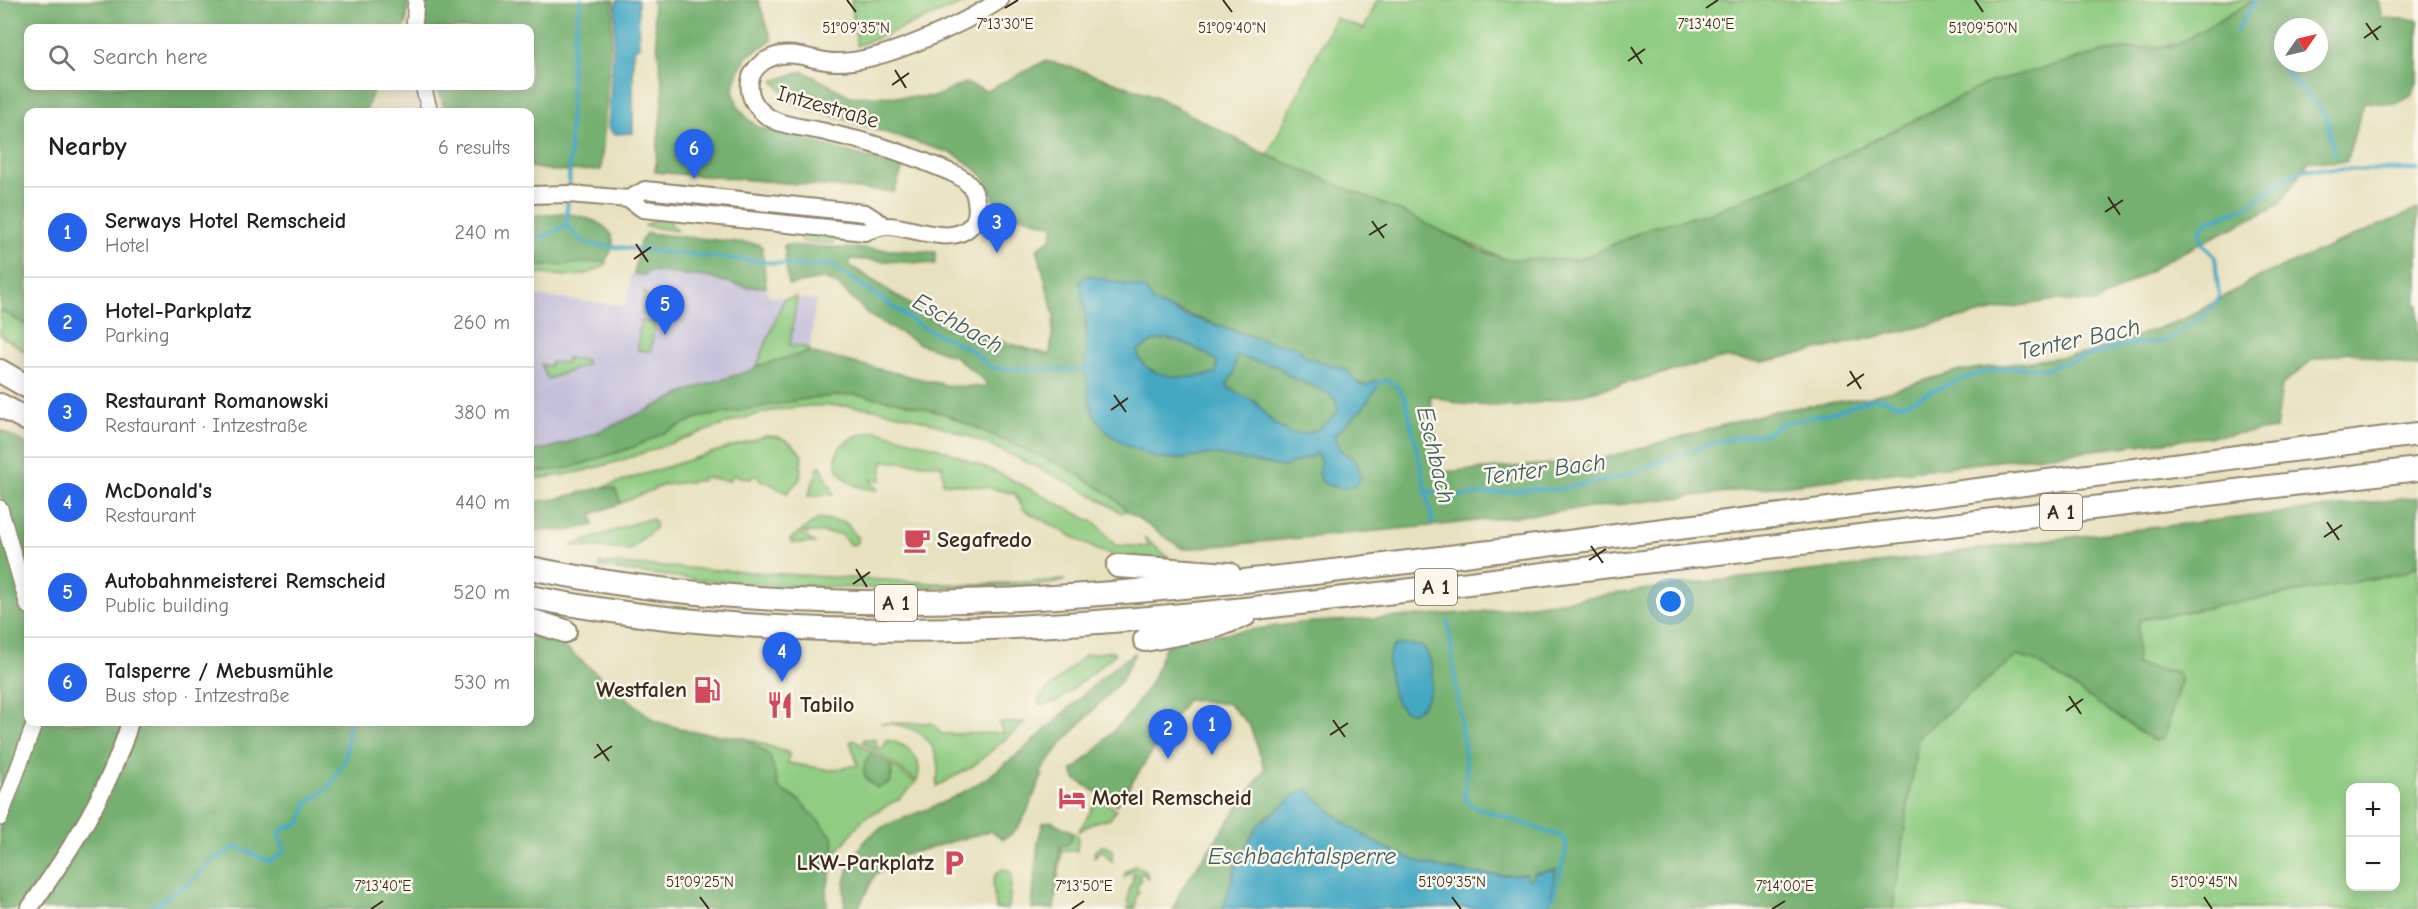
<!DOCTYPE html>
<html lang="en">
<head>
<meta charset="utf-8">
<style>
  :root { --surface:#fff; --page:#f6f6f6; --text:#202124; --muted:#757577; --line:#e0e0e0; --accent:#2563eb }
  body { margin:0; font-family:"Comic Neue",sans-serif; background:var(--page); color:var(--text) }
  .controls { position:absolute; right:18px; bottom:18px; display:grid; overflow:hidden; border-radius:12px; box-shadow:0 3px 15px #0003 }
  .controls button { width:54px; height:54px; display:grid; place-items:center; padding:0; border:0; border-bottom:2px solid var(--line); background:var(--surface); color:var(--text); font:30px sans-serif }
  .compass { position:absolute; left:2274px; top:18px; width:54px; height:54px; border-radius:50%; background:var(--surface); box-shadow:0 3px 15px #0003; rotate:56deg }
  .you { position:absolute; left:1671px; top:602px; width:21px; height:21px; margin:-15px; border:4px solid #fff; border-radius:50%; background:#1a73e8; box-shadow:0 0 0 9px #1a73e833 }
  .badge { display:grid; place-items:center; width:39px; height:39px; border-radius:50%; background:var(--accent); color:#fff; font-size:20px; font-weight:700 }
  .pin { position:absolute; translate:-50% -50px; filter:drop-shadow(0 2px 3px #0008) }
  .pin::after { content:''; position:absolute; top:32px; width:21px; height:18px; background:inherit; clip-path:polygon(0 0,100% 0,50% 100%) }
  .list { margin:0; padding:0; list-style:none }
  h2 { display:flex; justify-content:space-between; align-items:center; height:78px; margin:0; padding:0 24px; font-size:26px }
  h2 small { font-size:20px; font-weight:400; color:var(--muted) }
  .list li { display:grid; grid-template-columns:39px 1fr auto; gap:18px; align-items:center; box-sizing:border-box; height:90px; padding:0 24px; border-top:2px solid var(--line) }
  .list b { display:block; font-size:22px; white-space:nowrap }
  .list p { margin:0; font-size:20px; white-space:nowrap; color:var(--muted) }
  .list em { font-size:20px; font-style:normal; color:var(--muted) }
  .icon { flex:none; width:33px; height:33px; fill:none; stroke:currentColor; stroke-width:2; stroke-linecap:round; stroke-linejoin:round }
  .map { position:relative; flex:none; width:2418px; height:909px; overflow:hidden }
  .search { position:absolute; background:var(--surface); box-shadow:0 3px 15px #0003; left:24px; top:24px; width:510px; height:66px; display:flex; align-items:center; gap:15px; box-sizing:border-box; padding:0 21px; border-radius:12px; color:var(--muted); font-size:22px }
  .panel { position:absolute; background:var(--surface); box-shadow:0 3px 15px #0003; left:24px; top:108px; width:510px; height:618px; border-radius:12px }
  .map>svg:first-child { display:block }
  .industrial { fill:#c5c0da }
  .green { fill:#90cc82; stroke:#667b50; stroke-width:1.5; fill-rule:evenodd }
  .forest { fill:#74b070; stroke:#586d47; stroke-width:1.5; fill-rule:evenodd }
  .water { fill:#44a8c3; stroke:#406970; stroke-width:1.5; fill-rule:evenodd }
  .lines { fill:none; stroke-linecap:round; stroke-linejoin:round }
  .stream { stroke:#44a8c3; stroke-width:4 }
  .tertiary-casing { stroke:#92866e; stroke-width:18 }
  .secondary-casing { stroke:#92866e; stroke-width:20 }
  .motorway-casing { stroke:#92866e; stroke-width:26 }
  .tertiary { stroke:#fff; stroke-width:15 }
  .secondary { stroke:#fff; stroke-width:16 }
  .motorway { stroke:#fff; stroke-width:22 }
  .ticks { fill:none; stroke:#3b2a1e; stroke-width:2 }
  .labels { text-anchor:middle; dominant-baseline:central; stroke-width:5; stroke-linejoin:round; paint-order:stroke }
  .shield { fill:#fbf7ec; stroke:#75685c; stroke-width:1.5 }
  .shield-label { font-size:21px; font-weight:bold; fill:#3b2a1e }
  .street-label { font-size:22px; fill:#3b2a1e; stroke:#fbf7ec }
  .poi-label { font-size:22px; font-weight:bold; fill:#3b2a1e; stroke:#fbf7ec; text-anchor:start }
  .water-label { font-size:24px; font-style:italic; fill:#3f5c60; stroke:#fbf7ec }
  .ticks-label { font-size:15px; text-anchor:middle; fill:#3b2a1e; stroke:#fbf7ec; stroke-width:5; stroke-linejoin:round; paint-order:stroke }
</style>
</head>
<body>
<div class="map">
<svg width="2418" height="909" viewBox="0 0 2418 909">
  <rect width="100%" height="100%" fill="#fbf7ec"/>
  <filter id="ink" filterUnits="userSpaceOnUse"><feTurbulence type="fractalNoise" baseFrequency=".0167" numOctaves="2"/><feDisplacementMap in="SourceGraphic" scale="12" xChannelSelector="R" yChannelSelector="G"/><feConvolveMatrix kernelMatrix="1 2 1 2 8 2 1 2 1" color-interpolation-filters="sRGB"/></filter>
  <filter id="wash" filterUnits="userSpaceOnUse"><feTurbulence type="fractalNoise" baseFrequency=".008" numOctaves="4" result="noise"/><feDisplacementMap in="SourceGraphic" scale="24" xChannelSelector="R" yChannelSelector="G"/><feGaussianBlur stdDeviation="1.35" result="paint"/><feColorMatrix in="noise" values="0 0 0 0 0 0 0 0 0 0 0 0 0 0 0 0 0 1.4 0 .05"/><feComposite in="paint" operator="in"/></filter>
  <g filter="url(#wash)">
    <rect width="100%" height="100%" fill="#e8e1bf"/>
    <!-- industrial -->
    <path class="industrial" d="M648,271L705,277L747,287H766L769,296L816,300L809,352L757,366L752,370L580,439L530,452V296L626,305L631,274L645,275Z"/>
    <!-- green -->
    <path class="green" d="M851,0H972L857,46Z
      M1377,0H2255L2176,45L2106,51L1988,83L1816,169L1713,212L1652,227L1579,260L1505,259L1268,155L1335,18L1364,29Z
      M651,199L787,211V216L644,203Z
      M798,212L857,220L858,221L797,218Z
      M667,218L677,231L645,226L654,220Z
      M795,231L822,234L836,240L833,243L803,242Z
      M605,261L607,263C587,282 555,275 530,273V267Z
      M644,291L653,307L652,316L642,315Z
      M797,297L790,345L810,348L809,352L757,366L784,299Z
      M0,310L28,326V353L0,335Z
      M640,321L655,322L651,351L638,350Z
      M567,358L586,360V365L548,379L541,365L550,366L551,362L566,363Z
      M854,394L901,402L945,414L1071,470L1112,496L1127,511L1121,513C1092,493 1060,478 1028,463C936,418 847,387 744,418C676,439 601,475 530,479V473L569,468L631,448L697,418L805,399Z
      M877,431L939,448L1003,475L1097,524L1115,545L1149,547L1144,537L1170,559L1124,558L1097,550L1024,510L1015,494L986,487L943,483L942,465L883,461L881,480H871L878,490C829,489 816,438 877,431Z
      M765,436C783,436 793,441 802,456L800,479L787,493L767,482H761L758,476H752L751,479L733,475L729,481L703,477V480L664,485L621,503L615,489L603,487Z
      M821,466L834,494L808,496L819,466Z
      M820,518C844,526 841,511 858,539L856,544L850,545L841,534L807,532L808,534L801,531Z
      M653,519L656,527L630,550L571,546L640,521Z
      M799,532L815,543H792L790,540Z
      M600,563L967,585L1065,580C1049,588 1005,586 984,586C855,591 727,587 599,567Z
      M2418,565V909H1893L1918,736L2017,656L2035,661L2154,741L2177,672L2135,665L2139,620L2404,573ZM2350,788H2396V886H2350Z
      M1113,651L1115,654L1058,701L1043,706L1039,704L1038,699L1085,655Z
      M1026,722L972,767L937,786C936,782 939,774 938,768C936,734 909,724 880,723H932L942,734L1004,733L998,723Z
      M745,738L789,753L788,763L831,770L858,765L850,742L854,740L872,752L866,760L892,776L891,765L916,783L899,799L863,819L835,854L833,837L799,800L779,789L770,756Z
      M864,739L876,740V747L884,748L886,740C907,743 925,758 917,781L863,742Z
      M1098,798L1116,810L1110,819L1097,821L1079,831Z
      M1071,831L1078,836L1077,851L1062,850L1054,909L1060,846L1072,839Z
      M1101,846H1108L1112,850V862L1102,850L1094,857L1095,851Z
      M1134,866L1146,870L1148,879L1143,873L1139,876L1141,880L1136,888L1139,891L1135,900L1137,904L1134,906L1136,909H1127L1131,906L1128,901L1130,885L1134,881L1132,877L1135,875L1132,871L1124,877L1126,871Z
      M1003,869L1008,870L1012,875L1009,907L1008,909H996C996,894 986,878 1003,869Z"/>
    <!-- forest -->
    <path class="forest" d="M0,0H409L406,24L403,28H28V86H375L365,112H28V326L0,310Z
      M428,0H614L601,170L553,171L530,167V112H446L437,86H530V28H424L425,7Z
      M652,0H758L772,40L747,56L738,73L733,90L738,107L748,119L758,127L903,167L894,192L655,172L663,92Z
      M2255,0H2378L2382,18L2418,20V80L2411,96L2396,104L2364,102L2346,162L2309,161L2279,205L2171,258L2096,303L2055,300L2006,308L1763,362L1724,358L1575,396L1514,407L1460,404L1430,395L1441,472L1594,461L1774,411L1869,397L1953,372L2089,353L2184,319L2261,276L2418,209V289L2415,303L2418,305V367L2348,352L2312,360L2282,385L2276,429L1441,525L1183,549L1127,511L1112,496L1071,470L945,414L901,402L854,394L805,399L697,418L631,448L569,468L530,473V452C586,442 634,415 686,392C707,383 731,377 752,370L757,366L809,352L950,386L985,387L986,382L954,356L920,344L870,316L838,285L824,279L788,285L784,245L936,252L935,264L851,259L849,265L942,325L1050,355L1054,315L1037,248L1051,239L1054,226L996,209C990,178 981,171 954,154L794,104L773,81L803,71L850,96L934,97L965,83L987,91L1045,61L1068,66L1155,96L1267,155L1405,213L1481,251L1505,259L1579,260L1652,227L1713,212L1816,169L1988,83L2106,51L2176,45ZM2283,27H2319V63H2283ZM1080,282L1154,303L1275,344L1296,346L1307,357L1347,370L1354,381L1367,385L1362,409L1334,435L1341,451L1357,462L1355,486L1337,487L1322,482L1318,473L1321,461L1317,454L1284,467L1211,454L1184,459L1157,458L1094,415C1081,371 1091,327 1080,282Z
      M562,213C586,216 631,227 605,261L530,267V216Z
      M646,233L758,244L762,247L766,287H747L705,277L649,271L645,275L634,274L640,242Z
      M1165,339C1184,340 1203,351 1218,362L1216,373C1193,379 1143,383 1137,351L1154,341Z
      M1235,356L1279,367L1289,376L1326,392L1335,399L1338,411C1316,438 1293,443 1267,416C1262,412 1259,405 1255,402C1245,395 1235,394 1226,385L1234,373Z
      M0,430L28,445V722H530V635L563,646L655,721L689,731L745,738L770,756L779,789L799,800L833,837L835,854L826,893L827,909H0V503L3,502L0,495Z
      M603,487L615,489L621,503L592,514L594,525L567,531L530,530V502L556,499Z
      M2418,497V565L2404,573L2139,620L2136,665L2177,672L2181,680L2164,738L2154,741L2035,661L2017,656L1918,737L1893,909H1548L1556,870L1534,874L1535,877L1529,880L1526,874C1437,880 1369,852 1307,789L1266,817L1237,863L1223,909H1173L1182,888L1265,769L1250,726L1229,704L1187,699L1117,805L1075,779L1072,771L1093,753L1131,712L1152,681L1165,647L1174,640L1300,623L1480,612L1678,585L1857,566L2037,541Z
      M1135,653L1121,681L1062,743L1040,773L1043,775C1032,794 1025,831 1003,839L990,831L890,859L900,867L876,873L858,909H845C841,882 850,857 868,838C884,822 909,817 930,808C948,801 966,791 982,781C1030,749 1070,705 1114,667Z
      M872,752L891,765V782L878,788C860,779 860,766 872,752Z
      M1050,821L1071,831L1072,839L1068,844L1060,846L1054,909H1032L1038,842L1043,823Z"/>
    <!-- water -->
    <path class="water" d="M618,0H638L639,46L633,51V133L614,134L608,128L616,4Z
      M1087,275L1145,289L1154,303L1184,315L1275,344L1296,346L1307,357L1347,370L1359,385H1367L1376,380L1379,385L1362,409L1334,435L1341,451L1357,462L1361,480C1350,491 1335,489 1322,482L1318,473L1321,461L1317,454L1284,467L1211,454L1185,459L1157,458L1126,445L1108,433L1094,415L1090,402L1085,369L1087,327L1080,282ZM1165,339C1183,340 1203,351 1218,362L1216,373C1194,379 1142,382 1137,351L1154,341ZM1236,356L1279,367L1289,376L1326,392L1335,399L1338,411C1316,438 1293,443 1267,417C1262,412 1260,405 1255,402C1245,395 1235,394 1226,386L1234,373Z
      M1408,644L1424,647C1452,691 1402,749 1390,680C1388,665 1385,658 1395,645Z
      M1307,789C1366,850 1440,881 1526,874L1529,880L1534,877V873L1556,869L1549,908L1223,909L1237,863L1258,825L1301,791Z"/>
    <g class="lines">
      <!-- stream -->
      <path class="stream" d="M2236,31L2256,0
        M2283,70L2326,115L2334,153
        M569,190L572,51L581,0
        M568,198L566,226L587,244L813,267L830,264L922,327L970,349L992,368L1090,370
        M530,242L566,226
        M1375,385L1384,380C1396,383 1401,391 1406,401L1433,523
        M1427,491L1454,497L1533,489L1555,490L1620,477L1703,446L1737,437L1766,434L1780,424L1836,412L1867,400L1881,398L1898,404L1907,403C1951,382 1993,362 2044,369L2129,344L2153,343L2170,339L2196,321L2212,308L2219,297L2215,257L2201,242V228L2211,220L2249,206L2278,184L2297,173L2307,169L2418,170
        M1448,622L1467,771L1464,798L1472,806L1560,836L1566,841V851L1553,898L1548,900
        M149,909L189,883L214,860L236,846L270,862L285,851L279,837L283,829L300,823L308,802L329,788L346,759L348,722"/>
    </g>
  </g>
  <g filter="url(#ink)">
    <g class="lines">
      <defs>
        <path id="tertiary" d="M414,28L416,0
          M423,86L430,112
          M0,508L28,606
          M0,818L35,722"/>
        <path id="secondary" d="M530,195L569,194L629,199L643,209L865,232C871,230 879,226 887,226C911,226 955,249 973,223C979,214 977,202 974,192C969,182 960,176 950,172C911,155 871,142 829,133C812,128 793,128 776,121C745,108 738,70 773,57C793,49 815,62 836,62C881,63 962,25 1000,0
          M629,199L645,190L865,213L885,226
          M29,909C70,851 110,790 130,722"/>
        <path id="motorway" d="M0,371L28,387
          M0,405L28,420
          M1118,566L1229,574
          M530,568C863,637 1203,587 1537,546C1830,509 2124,472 2418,434
          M530,597C859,663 1197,616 1527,576C1824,541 2121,505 2418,469
          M530,620L565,631
          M1145,640L1213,627L1245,615"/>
      </defs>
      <!-- tertiary casing -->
      <use href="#tertiary" class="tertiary-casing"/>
      <!-- secondary casing -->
      <use href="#secondary" class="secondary-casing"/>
      <!-- motorway casing -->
      <use href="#motorway" class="motorway-casing"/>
      <!-- tertiary -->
      <use href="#tertiary" class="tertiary"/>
      <!-- secondary -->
      <use href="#secondary" class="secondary"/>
      <!-- motorway -->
      <use href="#motorway" class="motorway"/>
    </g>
  </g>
  <!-- ticks -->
  <path class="ticks" d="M847,0L856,12M1223,0L1232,12M1975,0L1983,12M1005,8L1018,0M1706,8L1718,0M2366,23L2378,40M2364,38L2381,26M1631,47L1642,64M1628,61L1645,49M895,70L906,88M892,85L909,73M2108,197L2120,215M2105,212L2123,200M1372,221L1384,238M1369,235L1387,224M636,244L648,262M634,259L651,247M1850,371L1861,389M1847,386L1864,374M1114,395L1126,412M1111,410L1128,398M2327,522L2339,540M2324,537L2342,525M1591,546L1603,563M1589,560L1606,549M856,569L867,587M853,584L870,572M2069,696L2081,714M2066,711L2083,699M1333,720L1345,737M1330,735L1348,723M597,744L609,761M594,758L612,746M700,897L709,909M1452,897L1461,909M2204,897L2212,909M371,909L383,901M1072,909L1084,901M1772,909L1785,901"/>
  <!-- icons -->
  <defs>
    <symbol id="cafe-bare" viewBox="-9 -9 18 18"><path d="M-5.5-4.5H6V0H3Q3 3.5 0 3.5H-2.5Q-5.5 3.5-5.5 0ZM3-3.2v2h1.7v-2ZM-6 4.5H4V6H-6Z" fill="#d1495b" stroke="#fbf7ec" stroke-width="2.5" paint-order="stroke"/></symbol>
    <symbol id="fuel-bare" viewBox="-9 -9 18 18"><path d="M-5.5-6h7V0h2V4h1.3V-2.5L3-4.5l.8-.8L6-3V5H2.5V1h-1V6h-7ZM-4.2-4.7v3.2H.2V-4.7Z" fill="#d1495b" stroke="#fbf7ec" stroke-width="2.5" paint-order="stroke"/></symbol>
    <symbol id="restaurant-bare" viewBox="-9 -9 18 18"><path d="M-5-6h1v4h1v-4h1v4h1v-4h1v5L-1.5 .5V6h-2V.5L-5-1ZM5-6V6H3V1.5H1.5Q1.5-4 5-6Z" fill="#d1495b" stroke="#fbf7ec" stroke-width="2.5" paint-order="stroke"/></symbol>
    <symbol id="hotel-bare" viewBox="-9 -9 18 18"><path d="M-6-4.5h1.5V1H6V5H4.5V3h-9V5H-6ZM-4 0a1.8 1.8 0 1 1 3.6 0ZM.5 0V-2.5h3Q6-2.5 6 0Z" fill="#d1495b" stroke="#fbf7ec" stroke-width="2.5" paint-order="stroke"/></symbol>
    <symbol id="parking-bare" viewBox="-9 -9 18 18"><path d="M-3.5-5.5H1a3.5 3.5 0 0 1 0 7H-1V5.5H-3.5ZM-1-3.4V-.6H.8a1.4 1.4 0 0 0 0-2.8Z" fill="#d1495b" stroke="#fbf7ec" stroke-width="2.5" paint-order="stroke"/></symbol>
  </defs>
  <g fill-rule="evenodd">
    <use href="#cafe-bare" x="898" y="521" width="38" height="38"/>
    <use href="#fuel-bare" x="688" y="671" width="38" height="38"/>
    <use href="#restaurant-bare" x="761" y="686" width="38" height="38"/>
    <use href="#hotel-bare" x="1053" y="779" width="38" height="38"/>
    <use href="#parking-bare" x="935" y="844" width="38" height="38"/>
  </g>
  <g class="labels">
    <!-- shield labels -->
    <g class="shield">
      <rect x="2040" y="494" width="42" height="36" rx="4.5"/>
      <rect x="1415" y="569" width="42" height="36" rx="4.5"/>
      <rect x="875" y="585" width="42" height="36" rx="4.5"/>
    </g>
    <g class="shield-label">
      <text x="2061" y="512">A 1</text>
      <text x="1436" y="587">A 1</text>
      <text x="896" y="603">A 1</text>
    </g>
    <!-- street labels -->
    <g class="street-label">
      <text transform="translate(828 107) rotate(16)">Intzestraße</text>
    </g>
    <!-- poi labels -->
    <g class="poi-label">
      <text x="937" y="540">Segafredo</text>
      <text x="687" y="690" text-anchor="end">Westfalen</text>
      <text x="800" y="705">Tabilo</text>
      <text x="1092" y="798">Motel Remscheid</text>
      <text x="934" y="863" text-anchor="end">LKW-Parkplatz</text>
    </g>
    <!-- water labels -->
    <g class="water-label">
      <text transform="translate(958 323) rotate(29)">Eschbach</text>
      <text transform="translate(2079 339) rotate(-12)">Tenter Bach</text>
      <text transform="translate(1436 455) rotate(77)">Eschbach</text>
      <text transform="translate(1544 469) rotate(-7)">Tenter Bach</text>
      <text x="1302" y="856">Eschbachtalsperre</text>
    </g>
  </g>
  <g class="ticks-label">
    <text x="1005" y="29">7°13'30"E</text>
    <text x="1706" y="29">7°13'40"E</text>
    <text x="1983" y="33">51°09'50"N</text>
    <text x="856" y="33">51°09'35"N</text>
    <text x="1232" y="33">51°09'40"N</text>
    <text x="700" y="887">51°09'25"N</text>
    <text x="1452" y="887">51°09'35"N</text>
    <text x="2204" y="887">51°09'45"N</text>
    <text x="383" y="891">7°13'40"E</text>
    <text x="1084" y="891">7°13'50"E</text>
    <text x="1785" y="891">7°14'00"E</text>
  </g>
</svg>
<div class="controls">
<button>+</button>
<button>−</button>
</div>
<svg class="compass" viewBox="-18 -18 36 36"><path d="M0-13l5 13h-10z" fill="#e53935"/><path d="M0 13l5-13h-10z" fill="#757577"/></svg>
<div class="you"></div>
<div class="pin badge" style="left:1212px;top:755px">1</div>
<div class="pin badge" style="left:1168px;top:759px">2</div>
<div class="pin badge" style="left:997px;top:253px">3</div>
<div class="pin badge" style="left:782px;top:682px">4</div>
<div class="pin badge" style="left:665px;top:335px">5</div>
<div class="pin badge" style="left:694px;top:179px">6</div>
<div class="search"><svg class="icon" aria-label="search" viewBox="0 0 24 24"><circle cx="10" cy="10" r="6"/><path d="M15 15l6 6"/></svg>Search here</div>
<section class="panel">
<h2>Nearby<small>6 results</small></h2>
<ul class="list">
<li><span class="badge">1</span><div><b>Serways Hotel Remscheid</b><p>Hotel</p></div><em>240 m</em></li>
<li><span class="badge">2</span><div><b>Hotel-Parkplatz</b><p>Parking</p></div><em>260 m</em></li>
<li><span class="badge">3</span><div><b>Restaurant Romanowski</b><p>Restaurant · Intzestraße</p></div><em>380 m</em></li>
<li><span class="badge">4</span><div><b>McDonald's</b><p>Restaurant</p></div><em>440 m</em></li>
<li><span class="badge">5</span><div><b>Autobahnmeisterei Remscheid</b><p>Public building</p></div><em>520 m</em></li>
<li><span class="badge">6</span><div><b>Talsperre / Mebusmühle</b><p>Bus stop · Intzestraße</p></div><em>530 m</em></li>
</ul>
</section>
</div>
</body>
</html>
